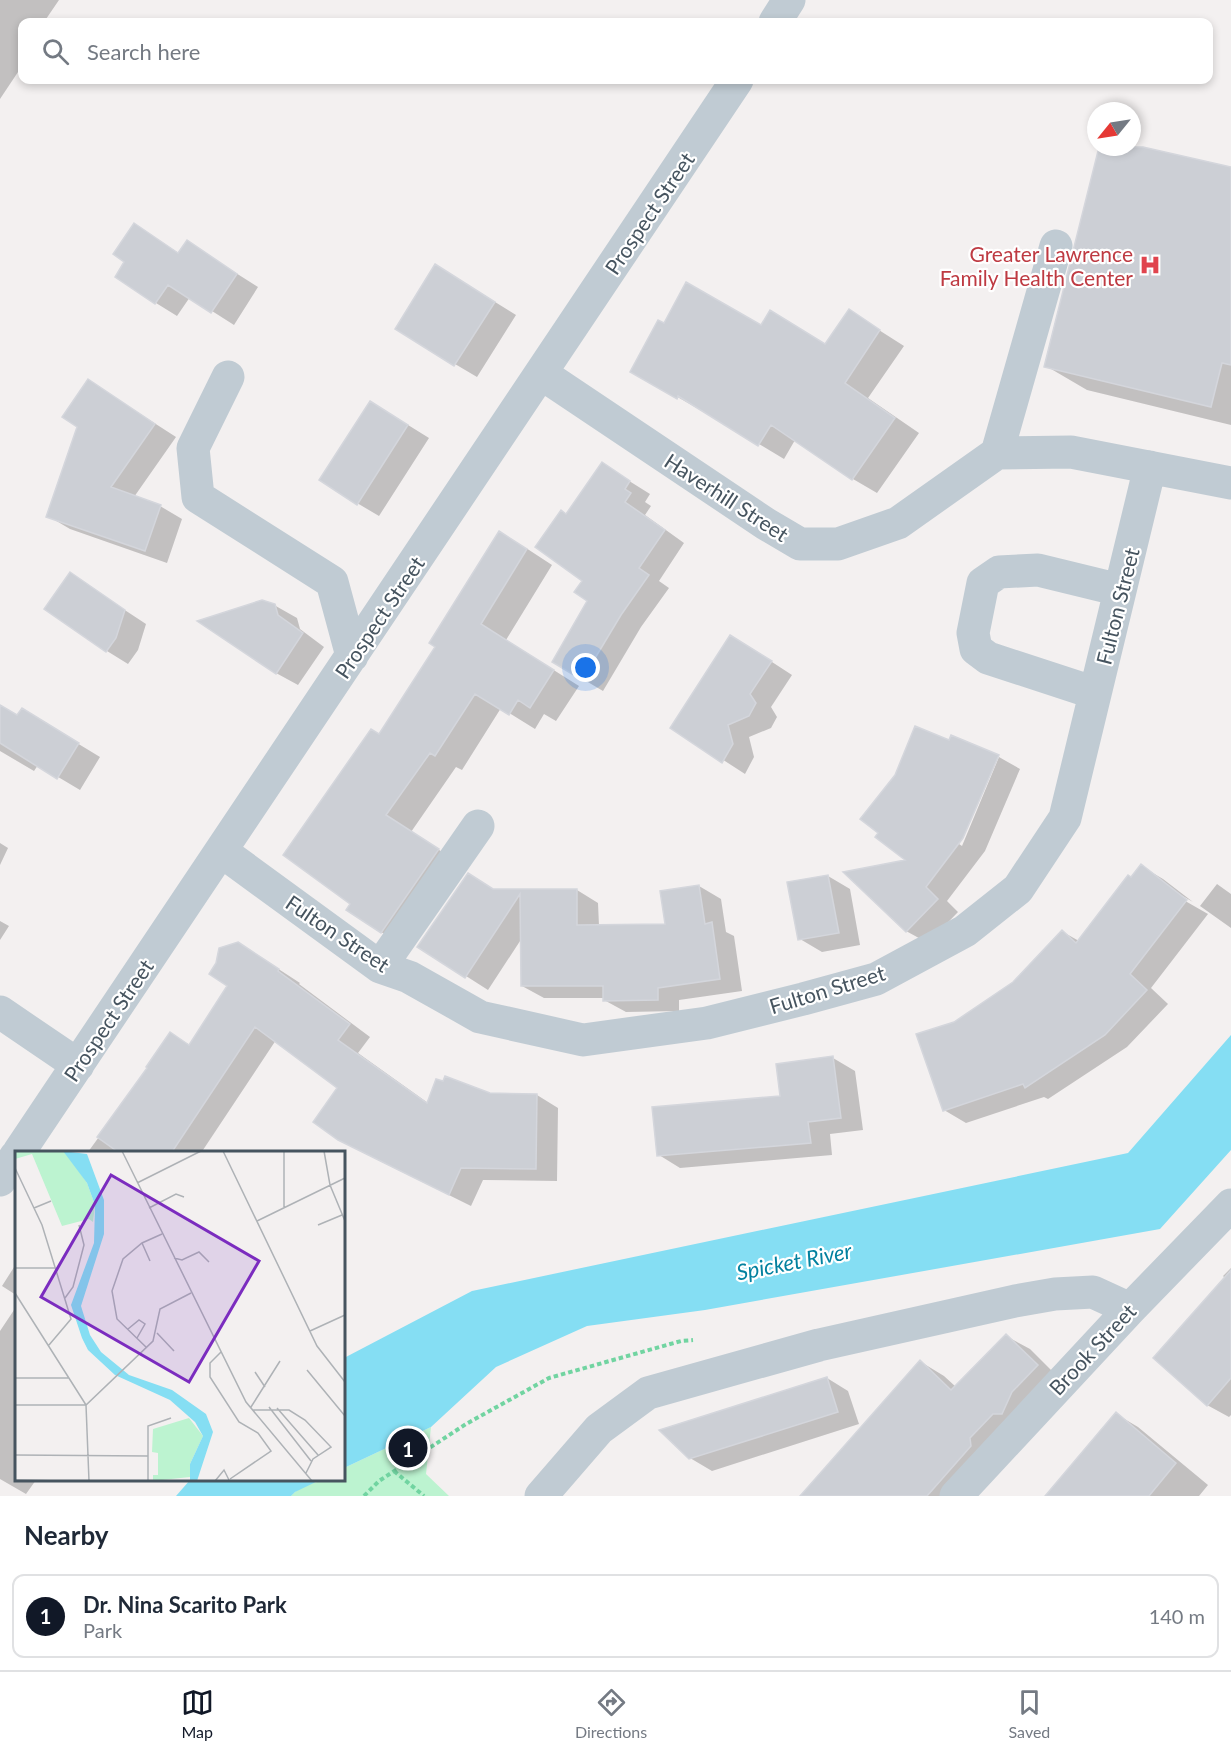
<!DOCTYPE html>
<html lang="en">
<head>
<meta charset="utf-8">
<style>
  :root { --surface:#fff; --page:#f6f6f7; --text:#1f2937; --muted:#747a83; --line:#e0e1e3; --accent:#111827 }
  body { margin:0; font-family:Lato,sans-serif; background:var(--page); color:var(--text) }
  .compass { position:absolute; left:1087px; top:102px; width:54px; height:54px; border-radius:50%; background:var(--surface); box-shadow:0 3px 9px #0003; rotate:240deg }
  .you { position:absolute; left:586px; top:668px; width:21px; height:21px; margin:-15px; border:4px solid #fff; border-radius:50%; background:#1a73e8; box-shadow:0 0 0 9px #1a73e833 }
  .badge { display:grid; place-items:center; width:39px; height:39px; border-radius:50%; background:var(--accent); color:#fff; font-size:20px; font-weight:700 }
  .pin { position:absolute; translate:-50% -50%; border:3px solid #fff; box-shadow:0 2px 6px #0006 }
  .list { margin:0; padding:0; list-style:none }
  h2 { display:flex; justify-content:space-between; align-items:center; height:78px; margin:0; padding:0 24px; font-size:26px }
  h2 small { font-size:20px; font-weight:400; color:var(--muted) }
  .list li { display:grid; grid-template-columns:39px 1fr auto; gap:18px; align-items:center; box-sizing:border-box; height:84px; margin:0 12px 12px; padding:0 12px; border:2px solid var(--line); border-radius:12px }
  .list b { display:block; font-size:22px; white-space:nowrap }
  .list p { margin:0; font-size:20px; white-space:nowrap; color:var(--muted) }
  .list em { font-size:20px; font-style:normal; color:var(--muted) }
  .icon { flex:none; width:33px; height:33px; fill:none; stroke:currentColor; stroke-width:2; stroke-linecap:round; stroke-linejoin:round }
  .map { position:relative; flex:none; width:1231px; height:1496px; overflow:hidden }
  .search { position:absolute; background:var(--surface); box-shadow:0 3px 9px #0003; left:18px; right:18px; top:18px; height:66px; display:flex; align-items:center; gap:15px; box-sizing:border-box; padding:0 21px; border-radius:12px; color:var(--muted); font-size:22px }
  .sheet { height:174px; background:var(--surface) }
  nav { display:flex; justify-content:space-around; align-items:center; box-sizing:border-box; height:84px; border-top:2px solid var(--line); background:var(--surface); font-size:16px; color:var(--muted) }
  nav a { display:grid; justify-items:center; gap:3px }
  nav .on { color:var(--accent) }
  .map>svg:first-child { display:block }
  .green { fill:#bcf3d0 }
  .water { fill:#85def3 }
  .shadow { fill:#0003 }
  .building { fill:#cccfd5; stroke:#d4d6dc; stroke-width:1.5 }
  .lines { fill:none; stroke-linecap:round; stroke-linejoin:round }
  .path { stroke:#71d4a1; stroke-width:4; stroke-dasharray:4.5 3; stroke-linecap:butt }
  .minor { stroke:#c0cbd3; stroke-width:33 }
  .labels { text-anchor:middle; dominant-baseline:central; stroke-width:4.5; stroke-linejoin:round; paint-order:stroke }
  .street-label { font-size:21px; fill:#46545f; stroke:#fff }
  .health-label { font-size:21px; fill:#be3a42; stroke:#fff; text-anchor:end }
  .water-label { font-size:22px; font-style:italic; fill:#03819f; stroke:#fff }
  .inset-road { fill:none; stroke:#aeb2b6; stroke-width:1.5 }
  .view { fill:#7b2cbf; fill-opacity:0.15; stroke:#7b2cbf; stroke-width:3 }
  .inset-edge { fill:none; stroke:#46545f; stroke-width:3 }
</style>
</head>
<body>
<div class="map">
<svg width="1231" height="1496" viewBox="0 0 1231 1496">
  <rect width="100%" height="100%" fill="#f3f0f0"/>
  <!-- green -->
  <path class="green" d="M431,1427L426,1474L449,1496H291C304,1481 325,1480 344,1480V1468Z"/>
  <!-- water -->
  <path class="water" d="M1231,1035V1150L1160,1229L705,1310L587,1326L496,1367L431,1427L344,1468V1358L472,1291L1128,1153Z
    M190,1480H320L295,1492L291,1496H176Z"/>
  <!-- shadow -->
  <path class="shadow" d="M0,0H59L44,22H22V66L0,99Z
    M1132,146L1231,169V425L1087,390L1046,366L1101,147Z
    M135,225L180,254L187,242L258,287L234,325L190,297L177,316L156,303L126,261Z
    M458,279L516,315L477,377L455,364Z
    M849,311L904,346L868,398L919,433L877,493L853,479L795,440L784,459L703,410L702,411L632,371L664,325L762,327L826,345Z
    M89,381L176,437L134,497L160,506L182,519L167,563L70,529L48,516L79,426Z
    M392,415L429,438L379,516L357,503Z
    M602,464L650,494L645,502L651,506L645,515L684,543L659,581L669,588L641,627L603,691L554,662L589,600L567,515Z
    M526,548L552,565L506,640L579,686L556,721L544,714L535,729L501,708L462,770L456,767L411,832L464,866L407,947L381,932L352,904L380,736Z
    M70,574L146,624L138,650L128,664L107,651Z
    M274,605L297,618L300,629L324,647L298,685L276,673Z
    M752,649L792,675L771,707L777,717L771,728L749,737L754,757L745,774L677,730Z
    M0,706L18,717L44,723L100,757L80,790L38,765L34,771L0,751Z
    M951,737L998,757H996L959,844L962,846L999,757L1020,769L985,851L947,901L958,912L928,943L906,931L909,861Z
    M0,843L8,848L0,865Z
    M1141,866L1163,879L1193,902L1181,895L1180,898L1208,914L1151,988L1168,1004L1127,1047L1048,1099L1044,1097L966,1123L944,1110L955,1023L1014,984L1063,932L1079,941Z
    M828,876L850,889L860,945L822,952L800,939Z
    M1217,884L1231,894V928L1200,906Z
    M699,886L721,899L726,932L734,936L742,991L679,1000V1011L626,1012L604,1000V998H544L522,986V938L488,990L419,946L496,891L577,890L598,903L599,926L666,925Z
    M0,921L9,926L0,940Z
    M260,957L300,983L299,984L370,1037L358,1053L428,1103L490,1094L537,1095L558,1108L557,1181L483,1180L471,1206L362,1152L339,1139V1087L276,1040L203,1150L208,1152H88L149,1068L170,1034L190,1045Z
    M833,1058L855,1071L863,1130L830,1134L832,1155L680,1168L659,1155L782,1097Z
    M16,1264V1295L2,1286Z
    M1231,1268V1415L1229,1417L1207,1405L1226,1279L1223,1276Z
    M16,1307V1480H36L26,1494L0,1479V1331Z
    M1006,1336L1030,1349L1061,1380L963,1496H803L921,1362L944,1376L956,1387Z
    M827,1378L848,1391L859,1424L712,1471L690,1458Z
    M1116,1414L1138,1427L1208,1485L1199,1496H1047Z"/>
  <!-- building -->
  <path class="building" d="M1099,147H1143L1231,167V365L1222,363L1211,407L1044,367Z
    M134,223L178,253L187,240L237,274L211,313L168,285L155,304L115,277L124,262L113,254Z
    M435,264L495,302L454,366L395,329Z
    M686,282L761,325L770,310L825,344L849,309L880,330L845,383L895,418L852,480L771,425L758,446L678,396L677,399L630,372L658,320L664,323Z
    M88,379L155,424L111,487L161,505L145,551L46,517L77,427L62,417Z
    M370,401L408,425L357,505L319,480Z
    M602,462L630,481L625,489L631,493L625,502L665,530L639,568L649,575L621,615L582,680L552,662L587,601L574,592L582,581L535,547L561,510L566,514Z
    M499,531L527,549L481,624L554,670L530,708L518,700L509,715L475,694L435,756L430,753L386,815L439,849L381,933L346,910L350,904L283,855L371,729L379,734L435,647L429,643Z
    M70,572L125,610L116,638L106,652L44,609Z
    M262,600L275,604L278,615L303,633L276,674L197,621Z
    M730,635L772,661L750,694L756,703L749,716L728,725L733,744L722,763L670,728Z
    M0,705L17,715L22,708L79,743L57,779L0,743Z
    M915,726L949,740L951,735L999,755L963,838L926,887L938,899L906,932L843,872L905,860L875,837L878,833L860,819L895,775Z
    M1141,864L1187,900L1130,974L1147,990L1105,1035L1025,1088L1023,1084L943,1111L916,1034L954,1022L1013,982L1062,930L1076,943L1128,875L1131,877Z
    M468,873L493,889H577V925L665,924L660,891L699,885L705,924L712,922L720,979L658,988V1000L603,1001V986H521L520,894L465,978L417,947Z
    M828,875L839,933L798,940L787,882Z
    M238,942L279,969L278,971L350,1024L338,1040L427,1103L436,1079L443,1081L445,1076L490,1093L537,1094L536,1169L461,1168L449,1195L338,1140L313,1122L337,1088L255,1027L172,1152H118L97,1137L147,1068L146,1067L170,1032L189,1045L227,986L209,974L216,963L219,948Z
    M833,1056L841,1118L808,1122L811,1143L657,1156L652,1107L780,1096L776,1064Z
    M1231,1270V1378L1207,1406L1153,1358Z
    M1006,1334L1038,1365L1012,1392L1002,1414H993L970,1438L971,1446L927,1496H800L920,1360L951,1390Z
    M827,1377L838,1412L689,1459L659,1430Z
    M1116,1412L1176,1463L1149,1496H1045Z"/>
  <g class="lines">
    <!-- path -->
    <path class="path" d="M394,1471L424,1496
      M364,1496L379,1481L466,1424L549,1378L681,1341L693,1340"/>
    <!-- minor -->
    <path class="minor" d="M775,22L789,0
      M542,374L766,524L800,544H838L898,523L997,453L1071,452L1231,483
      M228,377L193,448L198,497L332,582L352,656
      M997,453L1056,246
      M1095,693L988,658L976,649L973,633L983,583L999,572L1038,570L1120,590
      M221,851L380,967L409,977L480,1017L583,1040L707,1023L803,999L876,979L965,931L1018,889L1065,818L1150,467
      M380,967L478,826
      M0,1012L78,1065
      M19,1152L737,80
      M0,1180L16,1156
      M541,1496L599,1429L648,1393L819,1345L1015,1301L1055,1294L1093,1292L1130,1309
      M956,1496L1130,1309L1231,1205"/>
  </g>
  <!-- icons -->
  <defs>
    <symbol id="hospital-bare" viewBox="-9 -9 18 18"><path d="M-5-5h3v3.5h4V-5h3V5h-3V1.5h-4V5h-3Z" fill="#e0444e" stroke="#fff" stroke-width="2.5" paint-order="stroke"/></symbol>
  </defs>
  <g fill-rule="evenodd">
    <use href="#hospital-bare" x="1135" y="250" width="30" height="30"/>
  </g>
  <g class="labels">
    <!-- street labels -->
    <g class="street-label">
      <text transform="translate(649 213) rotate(-56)">Prospect Street</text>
      <text transform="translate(727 497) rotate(33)">Haverhill Street</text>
      <text transform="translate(1117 606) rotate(-76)">Fulton Street</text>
      <text transform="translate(379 617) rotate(-56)">Prospect Street</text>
      <text transform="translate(338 933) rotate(34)">Fulton Street</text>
      <text transform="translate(827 989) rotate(-17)">Fulton Street</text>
      <text transform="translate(108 1020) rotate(-56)">Prospect Street</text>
      <text transform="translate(1092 1349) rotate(-47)">Brook Street</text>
    </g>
    <!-- health labels -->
    <g class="health-label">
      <text x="1133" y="253">Greater Lawrence<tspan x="1133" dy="24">Family Health Center</tspan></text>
    </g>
    <!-- water labels -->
    <g class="water-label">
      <text transform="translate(794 1261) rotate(-11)">Spicket River</text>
    </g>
  </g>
  <!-- overview -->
  <g transform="translate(15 1151)">
    <rect width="330" height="330" fill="#f3f0f0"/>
    <path d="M0,0H48L53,4L72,32L80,54L78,71L74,68L47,75L17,3L0,8ZM174,267L188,285L175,313V326L138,330V324H143V302L137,301L138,278Z" fill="#bcf3d0"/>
    <path d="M48,0L72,3L89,49V83L66,155L75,184L86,201L114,224L157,239L191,263L198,281L182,330H175V313L188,285L180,271L155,249L100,224L73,199L67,187L56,154L79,92L80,54L72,32Z" fill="#85def3"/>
    <path class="inset-road" d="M107,0L231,251L297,330M208,0L302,195L330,231M269,0V56M309,0L315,34L330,70M0,17L27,74L56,168L34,194M122,32L186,0M19,57L36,50M134,57L161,43L169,46M242,70L330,27M303,74L327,64M127,92L135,110M159,107L167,109L184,101L194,111M0,117H41M0,142L71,254L138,190L145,158L176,142M50,147L58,136L69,94L64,74M113,178L124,169L130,173L122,187M295,180L330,164M142,182L159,200M132,197L102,168L97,140L108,108L127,92L147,83M206,201L195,212V226L224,271L243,282L256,300L215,328M292,219L330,265M240,221L250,236M0,227H54M0,254H71L74,330M236,256L265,210M254,256L296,310M262,257L303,304M238,259H274L290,269L316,296L298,308L291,322M0,304L133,305M0,329L48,330M133,330V275L156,267M200,330L209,319L214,329"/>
    <path class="view" d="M96,24L244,110L174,231L26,146Z"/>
    <rect width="330" height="330" class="inset-edge"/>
  </g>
</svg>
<svg class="compass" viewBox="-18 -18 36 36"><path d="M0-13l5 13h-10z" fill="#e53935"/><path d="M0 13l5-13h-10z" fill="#747a83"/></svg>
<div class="you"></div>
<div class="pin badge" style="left:408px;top:1448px">1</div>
<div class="search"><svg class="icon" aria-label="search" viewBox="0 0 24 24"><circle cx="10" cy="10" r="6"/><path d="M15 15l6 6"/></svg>Search here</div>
</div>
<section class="sheet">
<h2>Nearby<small></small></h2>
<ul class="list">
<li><span class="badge">1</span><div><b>Dr. Nina Scarito Park</b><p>Park</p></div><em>140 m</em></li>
</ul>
</section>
<nav>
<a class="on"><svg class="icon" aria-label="map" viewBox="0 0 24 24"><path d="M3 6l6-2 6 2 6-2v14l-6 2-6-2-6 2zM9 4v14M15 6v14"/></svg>Map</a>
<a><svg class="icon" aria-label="directions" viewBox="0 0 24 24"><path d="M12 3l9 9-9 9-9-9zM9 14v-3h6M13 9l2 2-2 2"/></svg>Directions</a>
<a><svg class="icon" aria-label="saved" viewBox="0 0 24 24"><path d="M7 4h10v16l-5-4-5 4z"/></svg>Saved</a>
</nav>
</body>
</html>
